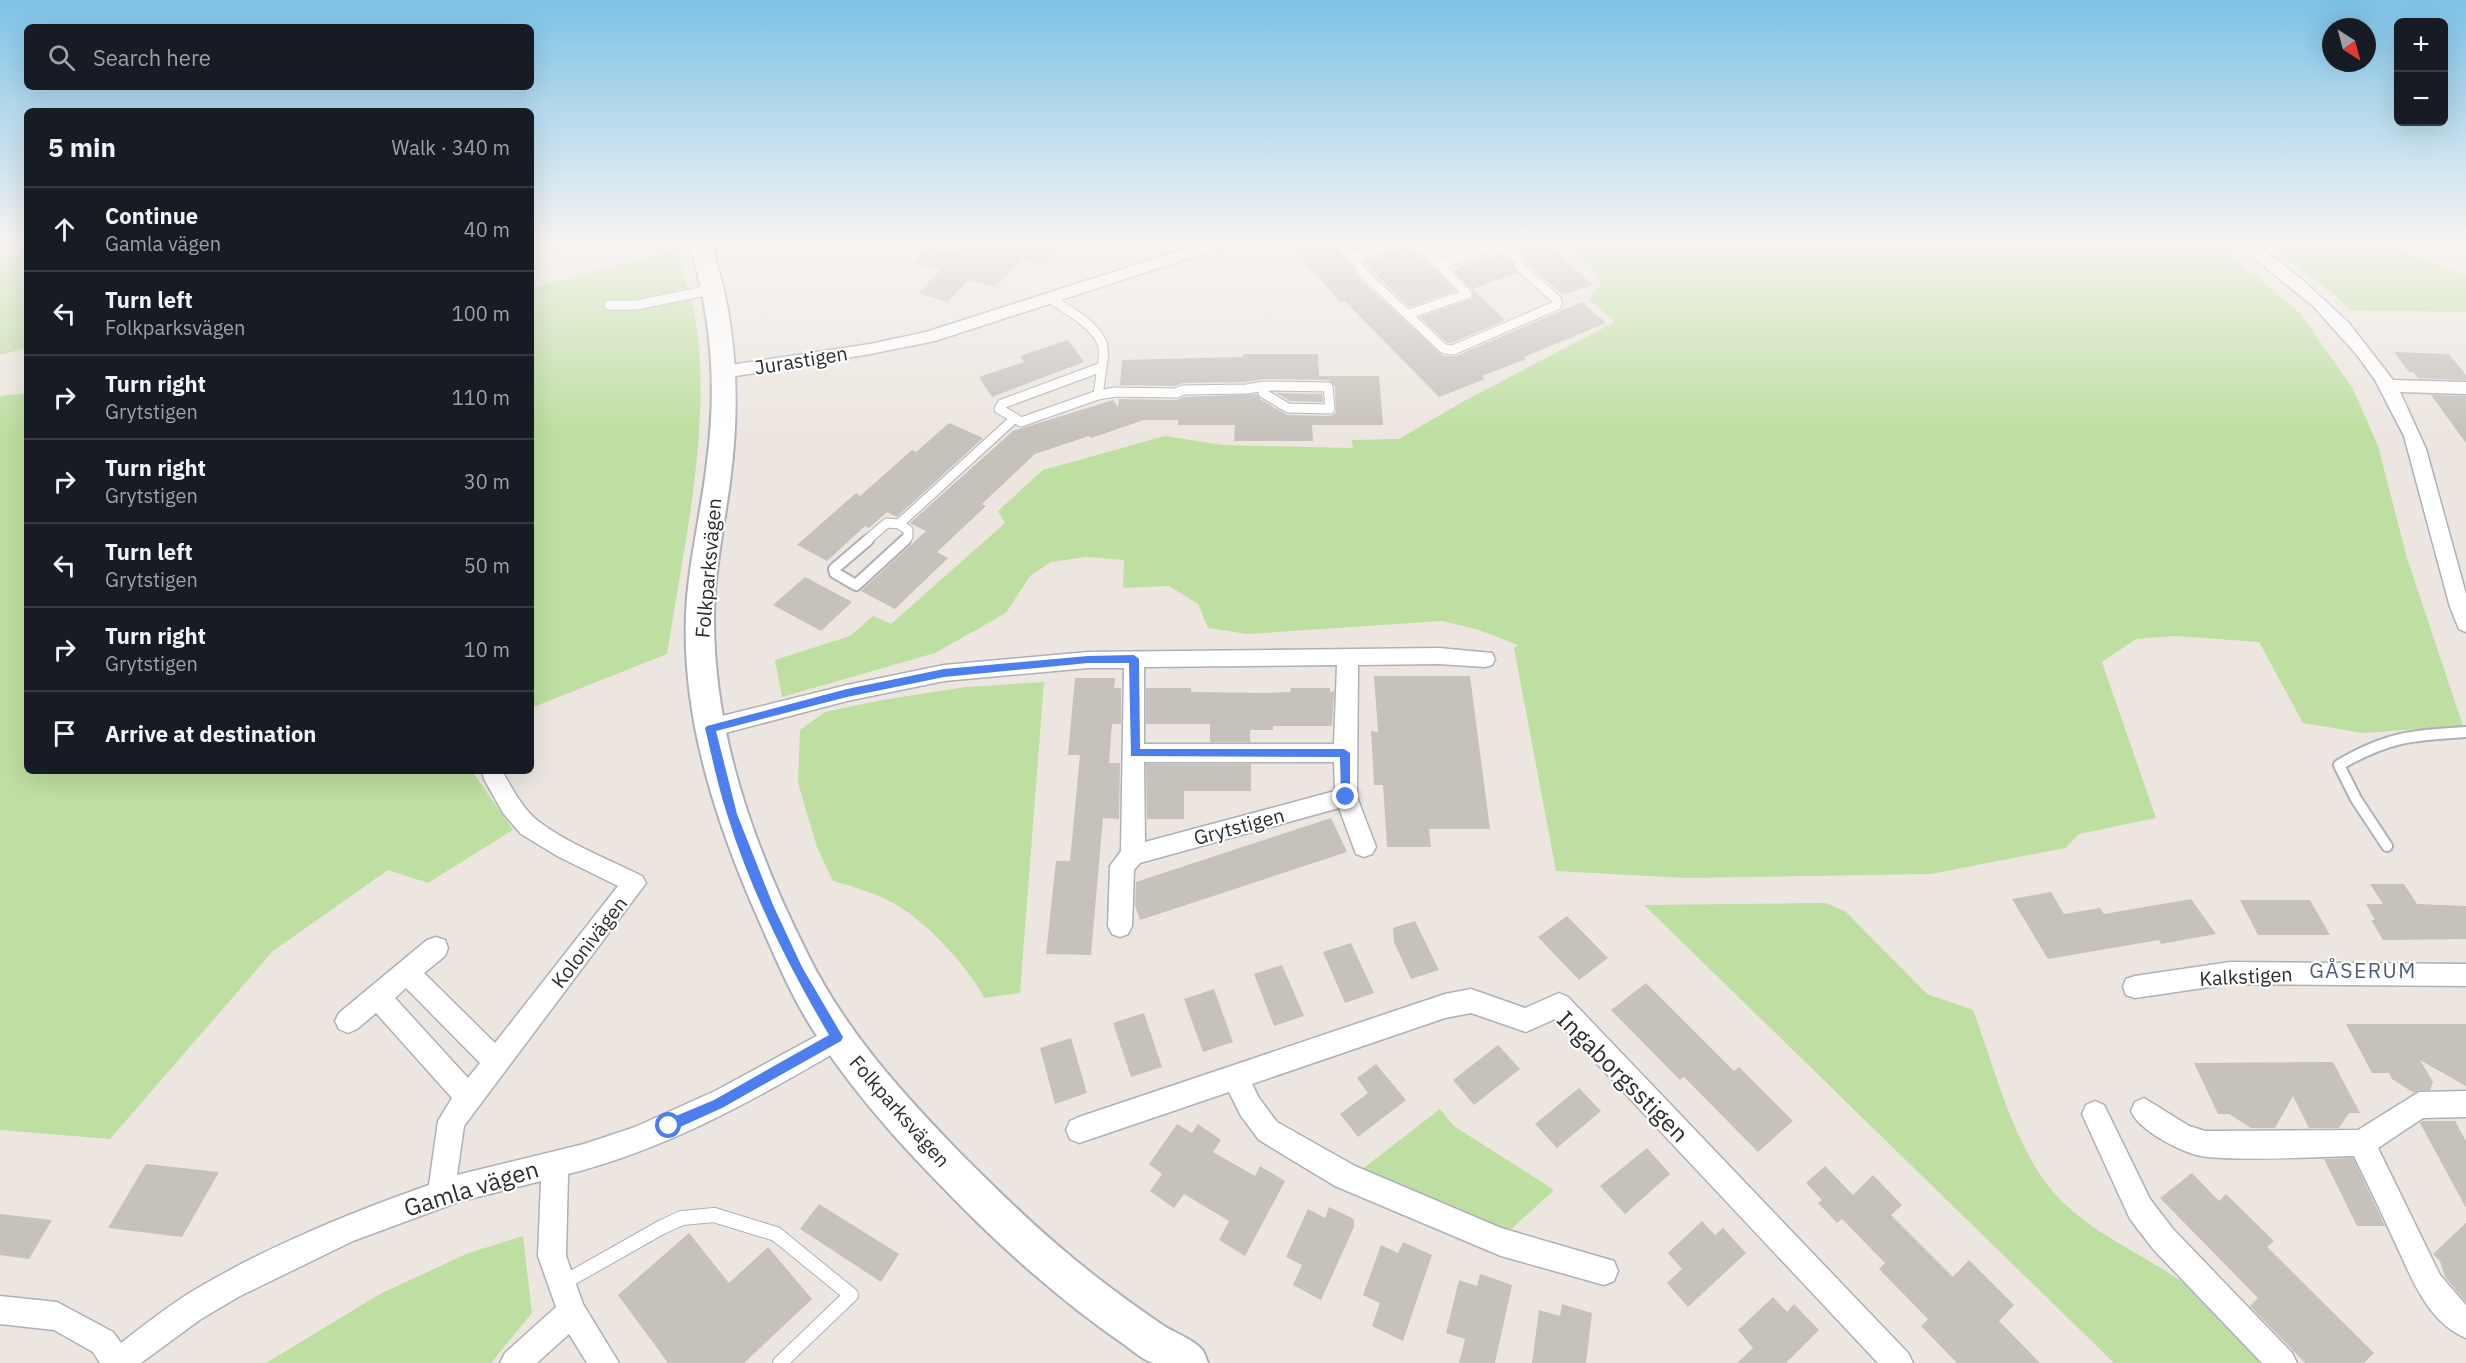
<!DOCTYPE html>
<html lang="en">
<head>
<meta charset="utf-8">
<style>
  :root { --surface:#171b24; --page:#20242c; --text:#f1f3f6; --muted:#9ea1a6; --line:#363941 }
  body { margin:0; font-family:"IBM Plex Sans",sans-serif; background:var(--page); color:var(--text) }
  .controls { position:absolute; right:18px; top:18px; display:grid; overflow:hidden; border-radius:9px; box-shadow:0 6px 24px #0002 }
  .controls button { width:54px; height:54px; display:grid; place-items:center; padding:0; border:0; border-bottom:2px solid var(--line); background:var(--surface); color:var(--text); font:30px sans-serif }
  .compass { position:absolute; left:2322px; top:18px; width:54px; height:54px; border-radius:50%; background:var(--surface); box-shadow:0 6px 24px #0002; rotate:144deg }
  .stop { position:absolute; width:18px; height:18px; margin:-14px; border:4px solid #4d7eee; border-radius:50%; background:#fff }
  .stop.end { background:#4d7eee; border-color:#fff; box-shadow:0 2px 6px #0008 }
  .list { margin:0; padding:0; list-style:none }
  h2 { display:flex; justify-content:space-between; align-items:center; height:78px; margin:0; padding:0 24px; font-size:26px }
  h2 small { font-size:20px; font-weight:400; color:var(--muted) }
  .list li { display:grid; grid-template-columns:39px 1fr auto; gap:18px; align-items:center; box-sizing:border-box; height:84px; padding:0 24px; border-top:2px solid var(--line) }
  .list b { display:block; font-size:22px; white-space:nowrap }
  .list p { margin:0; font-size:20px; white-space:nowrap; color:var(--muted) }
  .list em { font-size:20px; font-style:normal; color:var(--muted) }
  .icon { flex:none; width:33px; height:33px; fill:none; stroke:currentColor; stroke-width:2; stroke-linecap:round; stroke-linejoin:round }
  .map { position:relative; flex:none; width:2466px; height:1363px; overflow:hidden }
  .search { position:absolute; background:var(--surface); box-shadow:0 6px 24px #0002; left:24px; top:24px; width:510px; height:66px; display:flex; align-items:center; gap:15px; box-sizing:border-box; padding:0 21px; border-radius:9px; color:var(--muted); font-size:22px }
  .panel { position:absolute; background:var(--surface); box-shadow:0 6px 24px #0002; left:24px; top:108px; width:510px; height:666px; border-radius:9px }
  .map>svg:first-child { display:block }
  .green { fill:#bedfa1 }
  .building { fill:#c6c1bb }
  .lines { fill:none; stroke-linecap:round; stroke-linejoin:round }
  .service-far2-casing { stroke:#adb0b8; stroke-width:11 }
  .service-far1-casing { stroke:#adb0b8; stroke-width:14 }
  .service-casing { stroke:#adb0b8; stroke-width:16 }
  .minor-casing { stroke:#adb0b8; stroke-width:3 }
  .secondary-casing { stroke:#adb0b8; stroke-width:4 }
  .service-far2 { stroke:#fff; stroke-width:9 }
  .service-far1 { stroke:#fff; stroke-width:10 }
  .service { stroke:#fff; stroke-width:14 }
  .minor { fill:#fff; fill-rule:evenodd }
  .secondary { fill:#fff; fill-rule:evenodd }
  .route { fill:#4d7eee }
  .labels { text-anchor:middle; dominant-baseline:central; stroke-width:4.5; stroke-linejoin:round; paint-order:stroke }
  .street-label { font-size:20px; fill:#2d2d2d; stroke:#fff }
  .neighbourhood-label { font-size:21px; letter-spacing:1.5px; fill:#505d7b; stroke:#fff }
  .near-street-label { font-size:24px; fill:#2d2d2d; stroke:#fff }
</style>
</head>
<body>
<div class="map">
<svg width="2466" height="1363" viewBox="0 0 2466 1363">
  <rect width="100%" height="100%" fill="#ede6e0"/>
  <!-- green -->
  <path class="green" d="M0,241H27V348L0,355Z
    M1568,241H1730C1766,252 1800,253 1837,241H2209L2233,257L2301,314L2353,389L2378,446L2407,558L2463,726L2363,733L2303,723L2259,642L2175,636L2136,639L2102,662L2156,818L2079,834L2065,848L1931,874L1686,878L1556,871L1514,648L1518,645L1479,630L1442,621L1248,634L1208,628L1198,604L1169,586L1123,588L1124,560L1086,557L1051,562L1030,576L1006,613L935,653L782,697L775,660L850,636L873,616L891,624L1005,523L998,511L1043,470L1165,436L1223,445L1353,448L1352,440L1399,439L1464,401L1615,322L1589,300L1601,283L1579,250Z
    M2265,241H2372L2466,275V312L2351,310L2335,295Z
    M676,250C685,277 694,306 698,335C709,439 683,551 667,654L531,708V288Z
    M27,393V771H472L513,830L428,883L388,870L273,951L110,1139L0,1130V396Z
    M1044,682L1020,993L984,998C970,968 924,920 895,904C875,893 854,887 833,881L817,847L798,783L800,730L825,712L882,700L966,687Z
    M1825,903L1845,911L1927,994L1973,1010C1994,1066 2009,1129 2043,1179C2080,1232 2146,1253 2196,1292C2222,1312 2244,1340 2267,1363H2114L1644,905Z
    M1440,1109L1454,1126L1554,1190L1507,1233L1361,1170Z
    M523,1236L532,1313L491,1363H266L380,1294L466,1254Z"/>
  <!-- building -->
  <path class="building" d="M969,241H1067L1044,266L1022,259L995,287L969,280L947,302L918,293L940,270L915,263L931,247L956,255Z
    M1313,241H1329L1349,262L1357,277L1443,356H1456L1582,302L1606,323L1524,357L1526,359L1482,376L1485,379L1439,397L1345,301L1341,303L1292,248Z
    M1346,241H1384L1356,250Z
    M1536,241H1543L1593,285L1563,295L1527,264L1526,256L1517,248Z
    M1409,247L1440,274L1455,291L1409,307L1364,262Z
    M1499,254L1513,262L1517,273L1472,289L1505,320L1452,343H1447L1420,317L1472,299V290L1453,270Z
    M1068,340L1084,362L992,397L979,377L1024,362L1020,356Z
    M2394,352L2449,354L2466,375V380L2418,378L2413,372H2409Z
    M1243,354H1318L1319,376H1379L1383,425H1312L1313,441H1234L1235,425H1178V420H1144L1091,438L1089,436L1035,454L982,504L986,506L937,552L948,558L895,609L861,591L926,531L910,523L1013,431L1113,400L1118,407L1119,399L1176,400L1184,397L1257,394L1260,399L1287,415L1330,416L1336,413L1335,386L1328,380L1264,379L1246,382L1183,383L1175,386L1120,385L1122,360L1243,357Z
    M1276,393L1322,394L1323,402L1290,401Z
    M2431,395L2466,396V443Z
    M949,423L983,438L897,517L887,512L869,528L865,526L827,561L797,545L856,493L860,496L912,450L916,452Z
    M805,577L852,602L821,631L773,605Z
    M1374,676H1470L1490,829H1429L1431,847H1387L1383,785H1374L1371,731L1378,732Z
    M1075,678H1115L1114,688H1121V724H1112L1109,763H1120L1119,819L1103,818L1091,955L1046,954L1056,861H1070L1080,755H1068Z
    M1146,688H1191V692L1266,693L1291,692L1290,688H1330V692L1334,691L1332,726H1273V730H1250V742H1210V724H1146Z
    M1146,764H1251V791H1184V819H1147Z
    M1331,818L1347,852L1140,920L1135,905L1136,882Z
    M2370,884H2404L2417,904L2466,906V939L2383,940L2371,920H2375L2366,904H2383Z
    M2051,892L2064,914L2100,908L2104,914L2191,899L2216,934L2161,944L2159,940L2048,959L2012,899Z
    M2240,900H2310L2330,935H2258Z
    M1567,916L1608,958L1579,980L1538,937Z
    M1415,921L1439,970L1411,979L1394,942L1393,928Z
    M1351,943L1374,993L1345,1003L1323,952Z
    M1282,965L1304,1016L1274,1026L1254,974Z
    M1646,983L1734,1071L1739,1067L1793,1121L1758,1152L1684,1077L1680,1080L1611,1010Z
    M1214,989L1233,1042L1203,1052L1184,999Z
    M1144,1013L1162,1067L1131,1077L1113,1023Z
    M2346,1024H2466V1086L2420,1060L2433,1082L2430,1090H2419L2414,1093L2392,1079L2389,1073H2372Z
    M1071,1038L1087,1093L1055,1104L1040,1048Z
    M1498,1045L1520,1069L1474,1105L1453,1080Z
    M2333,1062L2360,1113H2349L2339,1128H2309L2293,1096L2275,1128H2251L2229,1114H2218L2194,1063Z
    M1376,1064L1406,1100L1358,1137L1340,1114L1368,1093L1357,1078Z
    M1579,1088L1601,1111L1557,1148L1535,1124Z
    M2422,1121H2455L2466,1141V1208L2420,1123Z
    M1177,1124L1192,1133L1198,1124L1221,1140L1213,1152L1255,1176L1260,1166L1285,1181L1245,1256L1219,1240L1229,1221L1184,1194L1174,1208L1150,1191L1162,1174L1149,1164Z
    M1647,1148L1670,1174L1625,1214L1600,1186Z
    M2353,1158L2376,1207L2385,1226H2357L2324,1159Z
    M146,1164L219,1172L182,1237L108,1228Z
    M1825,1166L1853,1195L1873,1175L1902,1205L1891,1215L1953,1277L1969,1260L2014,1305L1999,1321L2040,1363H1957L1921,1326L1928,1319L1879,1269L1885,1263L1842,1219L1837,1223L1818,1203L1822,1200L1806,1183Z
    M2192,1173L2219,1201L2226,1194L2274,1241L2267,1247L2374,1353L2364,1363H2305L2250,1306L2258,1298L2160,1198Z
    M819,1204L899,1254L881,1282L800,1229Z
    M1329,1207L1354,1219V1227L1321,1300L1293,1285L1302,1265L1286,1257L1308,1209L1325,1218Z
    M0,1214L52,1220L29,1259L0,1255Z
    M1702,1221L1715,1235L1723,1228L1746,1253L1688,1307L1667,1283L1682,1269L1668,1253Z
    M2466,1223V1302L2445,1277L2440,1261L2433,1254Z
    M689,1233L729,1283L768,1247L812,1299L744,1363H668L618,1295Z
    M1403,1242L1432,1255L1403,1341L1372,1326L1380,1303L1363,1295L1381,1245L1398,1253Z
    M1480,1274L1512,1285L1495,1363H1459L1465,1339L1446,1333L1459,1280L1477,1286Z
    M1773,1297L1787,1312L1794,1304L1819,1330L1786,1363H1737L1753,1348L1738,1330Z
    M1562,1304L1592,1313L1586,1363H1532L1539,1310L1560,1316Z"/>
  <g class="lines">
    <defs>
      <path id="service-far2" d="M1336,241L1354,258L1362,272L1444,349L1453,350L1557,305V300L1520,267V259L1508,249L1495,246L1490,241
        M1354,258L1406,241
        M1440,265L1495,246
        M609,305H636L715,289
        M1409,314L1467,294L1440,265L1412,241
        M1264,386L1328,387L1330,409L1288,408L1263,393Z
        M1098,395L1115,392L1176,393L1183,390L1247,389L1264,386
        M1015,418L1021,422L1098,395L1102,367
        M899,524L908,530V537L904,541
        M899,524L1015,418L999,409L1002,404L1102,367C1103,359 1105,350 1102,343C1094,323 1066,310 1050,298
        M866,541L887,523L899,524"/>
      <path id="service-far1" d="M868,540L834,569L835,573L856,585L905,540
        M2387,846L2356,799L2339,765C2387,737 2412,735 2466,732"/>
      <path id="service" d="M563,1283L662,1227L682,1218L714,1215L776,1234L851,1295L780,1363"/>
      <path id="minor" d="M1210,241H1235L1233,244L935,341L870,354L724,378L718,376L715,372L718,368L724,366L870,344L926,332Z
        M2233,241H2251L2299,277L2348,322L2393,380L2466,382V394L2400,392L2426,449L2466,594V632L2459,629L2450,607L2404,436L2375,380L2357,355L2313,306Z
        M1439,648L1492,653L1495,659L1492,665L1485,667L1439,664L1358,665L1357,797L1376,847L1372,854L1364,857L1356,854L1339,808L1140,863L1134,870L1132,926L1128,934L1120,937L1112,934L1108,926L1110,866L1121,851L1124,668H1088L944,681L847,701L710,737L702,734L699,728L702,722L710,719L847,685L944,665L1088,652ZM1337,665L1334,744H1144V667ZM1144,762H1334L1335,791L1145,842Z
        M482,771H502C512,788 522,808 538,821C568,844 608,859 642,876L646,883L464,1126L457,1175L584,1144L635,1127L715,1091L837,1025L846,1028L850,1037L846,1046C758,1098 668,1149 568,1174L566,1256L583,1304L619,1363H587L569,1334L537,1363H500L505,1353L556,1307L538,1256L541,1181L458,1202L353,1241L240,1296L201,1319L141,1363H100L93,1352L54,1330L0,1324V1296L57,1302L113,1332L121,1343C144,1325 167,1307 191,1292C266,1247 347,1214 429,1185L438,1121L452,1098L376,1013L357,1029L348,1033L339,1029L335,1021L339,1013L427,940L436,937L445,940L448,948L445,956L424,973L495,1043L618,886L559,857L521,834L503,813L484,779ZM406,988L480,1063L468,1078L395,998Z
        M2230,962L2466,964V986L2230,984L2135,998L2126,995L2123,987L2126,979L2135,976Z
        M1471,989L1525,1008L1559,993L1568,997L1908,1353L1913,1363H1878L1555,1019L1526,1032L1471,1013L1445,1018L1252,1084L1259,1098L1277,1122L1355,1166L1501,1228L1614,1261L1618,1271L1614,1281L1604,1285L1501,1256L1335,1186L1259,1140L1241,1116L1229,1092L1079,1143L1070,1139L1066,1130L1070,1121L1079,1117L1445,994Z
        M2466,1091V1117L2423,1118L2378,1148L2440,1275L2466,1305V1338C2425,1321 2410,1273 2392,1236C2380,1209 2367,1183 2354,1156C2307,1157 2253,1161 2207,1157C2185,1155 2139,1131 2131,1111L2135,1102L2144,1098L2189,1126L2205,1131L2358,1130L2419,1092Z
        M2095,1101L2104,1105L2150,1199L2173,1229L2292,1353L2297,1363H2262L2153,1249L2130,1219L2082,1114L2086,1105Z"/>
      <path id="secondary" d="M688,241H710C737,320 741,399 730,482C724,527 714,573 714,619C714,737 755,849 807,953C845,1031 903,1094 963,1156C999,1192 1035,1227 1074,1259C1103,1283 1133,1305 1164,1326C1175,1333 1195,1340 1203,1351C1205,1354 1206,1359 1208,1363C1191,1363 1170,1363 1154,1363C1144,1361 1133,1351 1125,1345C1071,1308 1021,1265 974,1219C918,1163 863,1106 819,1039C795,1004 778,964 761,925C715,822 678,710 687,597C691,552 702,507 707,462C717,386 712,314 688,241Z"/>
    </defs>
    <!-- service-far2 casing -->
    <use href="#service-far2" class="service-far2-casing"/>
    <!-- service-far1 casing -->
    <use href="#service-far1" class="service-far1-casing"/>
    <!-- service casing -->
    <use href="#service" class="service-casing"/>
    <!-- minor casing -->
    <use href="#minor" class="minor-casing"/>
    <!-- secondary casing -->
    <use href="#secondary" class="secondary-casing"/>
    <!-- service-far2 -->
    <use href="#service-far2" class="service-far2"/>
    <!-- service-far1 -->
    <use href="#service-far1" class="service-far1"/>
    <!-- service -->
    <use href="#service" class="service"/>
    <!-- minor -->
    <use href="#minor" class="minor"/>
    <!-- secondary -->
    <use href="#secondary" class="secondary"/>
  </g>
  <!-- sky -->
  <linearGradient id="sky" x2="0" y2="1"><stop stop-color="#7cc2e8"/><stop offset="0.56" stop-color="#f7f4f1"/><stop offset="1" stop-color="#f7f4f1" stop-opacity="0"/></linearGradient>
  <rect width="2466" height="432" fill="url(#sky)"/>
  <!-- route -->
  <path class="route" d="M1134,655L1139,659L1140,749H1344L1350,753V800L1346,801L1341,797L1340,757L1131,756L1129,663H1088L944,677L847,697L716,731L737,814L773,905L802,967L843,1037L841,1041L722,1108L669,1132L664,1130V1121L714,1100L829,1035C788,965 751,892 727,814C718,786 712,757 705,728L707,726L847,689L944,669L1088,656Z"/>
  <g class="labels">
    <!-- street labels -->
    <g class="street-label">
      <text transform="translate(801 360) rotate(-9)">Jurastigen</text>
      <text transform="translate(708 568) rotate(-85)">Folkparksvägen</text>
      <text transform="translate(1239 826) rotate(-15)">Grytstigen</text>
      <text transform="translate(589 942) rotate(-52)">Kolonivägen</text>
      <text transform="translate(2246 976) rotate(-3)">Kalkstigen</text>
      <text transform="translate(900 1111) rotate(49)">Folkparksvägen</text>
    </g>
    <!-- neighbourhood labels -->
    <g class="neighbourhood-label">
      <text x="2363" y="970">GÅSERUM</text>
    </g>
    <!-- near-street labels -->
    <g class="near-street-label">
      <text transform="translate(1623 1076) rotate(45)">Ingaborgsstigen</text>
      <text transform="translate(471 1188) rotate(-17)">Gamla vägen</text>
    </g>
  </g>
</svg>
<div class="controls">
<button>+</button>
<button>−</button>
</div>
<svg class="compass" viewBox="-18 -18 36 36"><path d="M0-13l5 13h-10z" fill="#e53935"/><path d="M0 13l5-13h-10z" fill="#9ea1a6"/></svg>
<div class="stop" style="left:669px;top:1126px"></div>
<div class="stop end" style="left:1346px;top:797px"></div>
<div class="search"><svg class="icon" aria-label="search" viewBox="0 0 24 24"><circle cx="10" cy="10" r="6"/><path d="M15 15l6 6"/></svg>Search here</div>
<section class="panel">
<h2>5 min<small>Walk · 340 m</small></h2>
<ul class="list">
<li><svg class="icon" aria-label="ahead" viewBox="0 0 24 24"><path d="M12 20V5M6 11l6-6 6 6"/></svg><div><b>Continue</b><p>Gamla vägen</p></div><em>40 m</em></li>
<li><svg class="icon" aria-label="left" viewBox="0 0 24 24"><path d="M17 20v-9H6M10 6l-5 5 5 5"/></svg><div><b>Turn left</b><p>Folkparksvägen</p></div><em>100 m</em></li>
<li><svg class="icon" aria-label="right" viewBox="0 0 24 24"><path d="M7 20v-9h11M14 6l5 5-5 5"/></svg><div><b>Turn right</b><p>Grytstigen</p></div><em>110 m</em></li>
<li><svg class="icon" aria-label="right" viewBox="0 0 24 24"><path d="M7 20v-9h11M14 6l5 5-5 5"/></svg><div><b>Turn right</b><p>Grytstigen</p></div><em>30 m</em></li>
<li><svg class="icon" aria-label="left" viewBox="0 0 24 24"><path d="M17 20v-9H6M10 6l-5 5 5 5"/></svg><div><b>Turn left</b><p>Grytstigen</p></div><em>50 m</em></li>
<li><svg class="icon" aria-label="right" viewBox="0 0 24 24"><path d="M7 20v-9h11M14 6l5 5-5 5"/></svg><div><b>Turn right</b><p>Grytstigen</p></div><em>10 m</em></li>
<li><svg class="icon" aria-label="arrive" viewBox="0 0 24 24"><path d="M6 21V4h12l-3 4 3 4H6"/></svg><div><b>Arrive at destination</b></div></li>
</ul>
</section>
</div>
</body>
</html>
